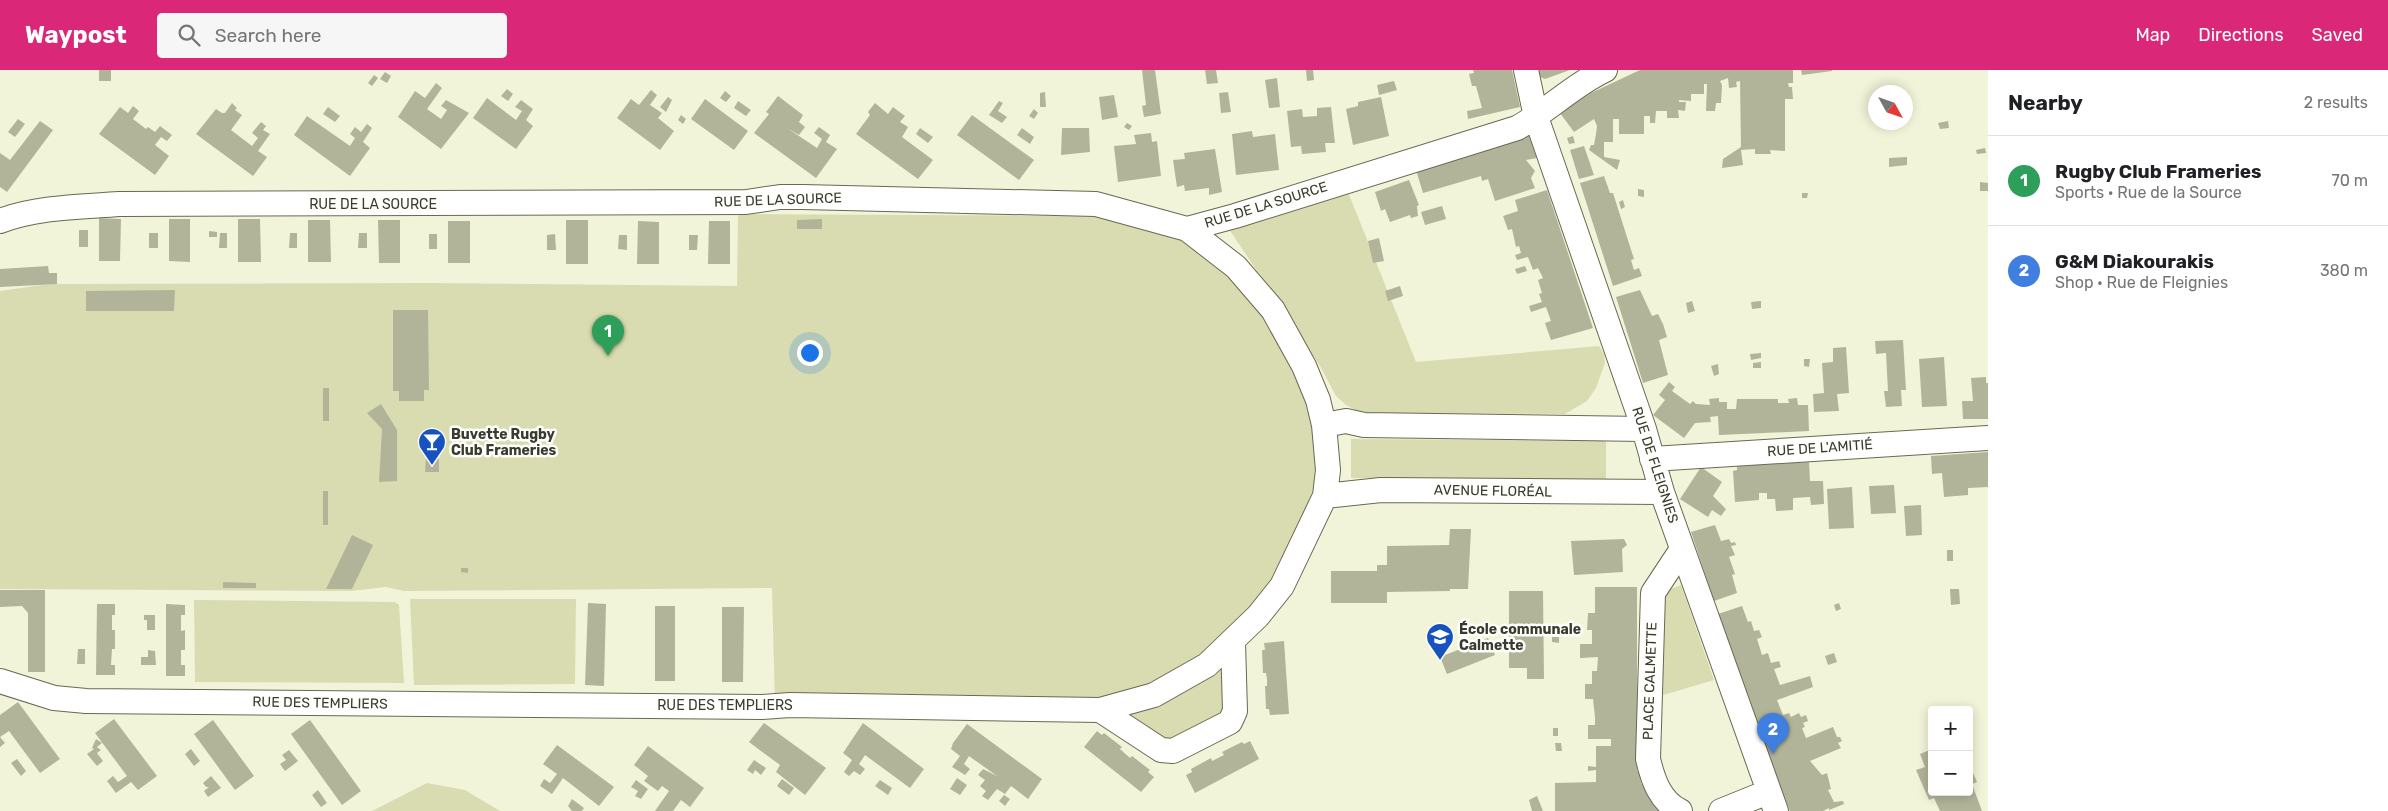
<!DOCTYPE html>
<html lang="en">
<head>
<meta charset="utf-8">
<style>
  :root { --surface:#fff; --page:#f6f6f6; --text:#202124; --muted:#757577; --line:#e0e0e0; --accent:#db2777 }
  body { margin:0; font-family:Rubik,sans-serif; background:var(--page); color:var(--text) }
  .controls { position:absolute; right:15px; bottom:15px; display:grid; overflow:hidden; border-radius:5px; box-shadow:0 2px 12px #0003 }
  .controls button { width:45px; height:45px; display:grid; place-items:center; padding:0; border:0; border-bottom:1px solid var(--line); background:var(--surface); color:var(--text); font:25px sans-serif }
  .compass { position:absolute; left:1868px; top:15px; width:45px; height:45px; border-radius:50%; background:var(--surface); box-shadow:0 2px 12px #0003; rotate:130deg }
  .you { position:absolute; left:809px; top:282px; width:18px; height:18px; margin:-12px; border:4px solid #fff; border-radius:50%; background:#1a73e8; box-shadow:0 0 0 8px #1a73e833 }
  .badge { display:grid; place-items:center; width:32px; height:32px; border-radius:50%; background:var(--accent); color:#fff; font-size:16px; font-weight:700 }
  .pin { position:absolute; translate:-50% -41px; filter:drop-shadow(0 1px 2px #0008) }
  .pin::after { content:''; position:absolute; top:26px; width:18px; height:15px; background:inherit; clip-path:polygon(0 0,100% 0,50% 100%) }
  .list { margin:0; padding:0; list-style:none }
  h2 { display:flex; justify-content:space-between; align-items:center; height:65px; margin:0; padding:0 20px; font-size:21px }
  h2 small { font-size:16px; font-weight:400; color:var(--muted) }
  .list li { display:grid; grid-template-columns:32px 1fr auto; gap:15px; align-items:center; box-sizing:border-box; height:90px; padding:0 20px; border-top:1px solid var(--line) }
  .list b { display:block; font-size:19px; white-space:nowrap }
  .list p { margin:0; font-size:16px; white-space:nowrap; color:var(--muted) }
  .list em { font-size:16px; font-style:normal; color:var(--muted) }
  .icon { flex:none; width:28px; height:28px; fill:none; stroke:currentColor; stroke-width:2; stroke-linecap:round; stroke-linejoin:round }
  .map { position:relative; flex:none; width:1988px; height:741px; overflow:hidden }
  header { display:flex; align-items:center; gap:30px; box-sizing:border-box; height:70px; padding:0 25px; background:var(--accent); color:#fff }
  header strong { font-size:24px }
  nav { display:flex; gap:28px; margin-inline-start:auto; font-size:18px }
  .search { width:350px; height:45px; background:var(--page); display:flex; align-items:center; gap:12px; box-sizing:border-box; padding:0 18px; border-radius:5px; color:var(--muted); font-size:19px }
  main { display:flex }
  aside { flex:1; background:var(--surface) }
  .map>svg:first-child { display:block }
  .green { fill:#d9dcb1 }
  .building { fill:#b2b49a }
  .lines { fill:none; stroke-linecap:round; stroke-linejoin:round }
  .minor-casing { stroke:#686952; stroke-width:26 }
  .minor { stroke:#fff; stroke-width:24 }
  .labels { text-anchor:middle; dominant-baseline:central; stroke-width:5; stroke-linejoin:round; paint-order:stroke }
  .street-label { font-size:14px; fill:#393a30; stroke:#fefffa }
  .poi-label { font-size:14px; font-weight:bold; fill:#393a30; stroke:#fefffa; text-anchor:start }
</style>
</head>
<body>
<header>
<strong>Waypost</strong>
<div class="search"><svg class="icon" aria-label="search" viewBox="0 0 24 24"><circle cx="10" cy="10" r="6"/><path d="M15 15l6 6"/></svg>Search here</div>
<nav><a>Map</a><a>Directions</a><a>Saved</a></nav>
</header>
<main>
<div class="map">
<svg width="1988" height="741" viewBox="0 0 1988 741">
  <rect width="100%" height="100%" fill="#f2f4d9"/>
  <!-- green -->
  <path class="green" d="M1344,112L1416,292L1599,276L1604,284L1605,293L1596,318L1587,331L1565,344L1361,343L1346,335L1336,326L1320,296L1223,150Z
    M738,144L1090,146L1130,154L1212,180L1304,296L1325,426L1233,572L1235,641L1173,681L1100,640L775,636L772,518L404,521L386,517L351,521L0,519V221L49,214L428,213L737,216Z
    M1351,369L1606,371V410L1351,408Z
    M1681,515L1714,610L1660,626L1662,522Z
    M410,529H576L575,614L414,615Z
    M194,530L395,532L399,535L404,613L195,612Z
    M427,713L465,720L500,741H372Z"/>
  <!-- building -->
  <path class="building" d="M99,0H111V11H99Z
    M1142,0H1155L1161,44L1144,47L1142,36L1146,35Z
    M1205,0H1216L1218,13L1207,14Z
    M1306,0H1313L1314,10L1307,11Z
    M1473,0H1512L1520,37L1468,49L1467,41L1482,38L1476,16H1472L1469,4L1474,3Z
    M1539,0H1570L1545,9L1540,7Z
    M1640,0H1793V13H1788L1789,17H1792L1793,29H1785V81L1770,80L1771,84H1755V79L1741,80L1743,95L1722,98L1723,89L1741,77L1740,11L1736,12L1737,17L1729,18L1728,8L1720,11L1722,15L1721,33H1716L1715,41H1706L1707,14H1704V24H1691V31L1679,30V32H1686L1685,41L1678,40L1679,48H1667V41H1656L1655,53H1650V46H1644V64H1619V49H1613V72H1604V87L1620,90L1617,100L1589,80L1591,75H1594L1596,64L1597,56L1594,49L1574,62L1560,43L1591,23Z
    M1801,0H1832V1L1802,5Z
    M385,2L391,6L387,13L380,9Z
    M374,5L378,8L372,16L368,13Z
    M1277,8L1280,37L1269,38L1265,10Z
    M1394,11L1397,20L1379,25L1377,15Z
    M436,13L442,18L427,39L441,49L447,40L441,36L446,30L469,43L441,79L398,47L415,21L425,28Z
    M507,19L513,24L508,31L501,26Z
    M651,20L657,25L650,35L662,43L658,48L674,61L660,80L617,48L631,29L639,35Z
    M725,21L731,26L726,32L720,28Z
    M1045,22L1046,37H1040V23Z
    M1228,22L1231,42L1221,43L1219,23Z
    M1114,25L1118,47L1102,50L1099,27Z
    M778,26L803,45L799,52L805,57L799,65L787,58L817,78L822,69L814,63L819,57L830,65L826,72L837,79L816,108L754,63L769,44L766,42Z
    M668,27L672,30L666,42L660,37Z
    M1381,27L1389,66L1353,75L1346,39L1358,36V32Z
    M487,28L516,50L522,41L515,37L521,30L533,39L526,50L533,56L516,79L473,48Z
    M705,29L748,61L734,80L691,49Z
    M738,31L751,40L746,46L734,38Z
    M999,31L1003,33L998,41L1007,47L1002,53L989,45Z
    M232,33L237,38L235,40L242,45L231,60L252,76L258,68L252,63L261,52L266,56L263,60L270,64L258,81L267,87L253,106L196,64L216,39L222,43H225Z
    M875,33L888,44L893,37L905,46L900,52L908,57L902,67L933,90L918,109L856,64L870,45L868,42Z
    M133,36L139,41L133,49L146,59L148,57L155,62L160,56L172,65L167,71L161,67L155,75L169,86L155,105L99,64L120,37L128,43Z
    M328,37L340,46L335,52L323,44Z
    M1331,37L1335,73H1325L1326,82L1302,84L1301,76L1291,77L1287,41L1302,39L1303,47L1317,46V38Z
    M1034,39L1038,43L1034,49L1029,46Z
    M681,45L686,49L683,54L678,50Z
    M972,45L1034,90L1019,110L957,65Z
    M307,46L350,76L355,68L350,64L355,57L361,62L367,54L372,58L363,72L370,78L350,106L294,65Z
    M18,49L25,54L15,67L8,62Z
    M40,51L53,60L7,122L0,117V83L10,90Z
    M1948,51L1949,58L1940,59L1938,53Z
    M1127,53L1132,56L1129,60L1124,57Z
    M920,58L933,67L928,73L916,64Z
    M1022,58L1034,67L1030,74L1017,65Z
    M1062,58H1089L1090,82L1061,85Z
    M1252,61L1253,67L1275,64L1279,100L1236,105L1232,64Z
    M1151,63L1152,72L1157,71L1161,106L1118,112L1114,76L1136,74L1134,65Z
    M1529,65L1537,88L1526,90L1535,101L1531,108L1535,118L1495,131L1488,109L1482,111L1481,106L1423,123L1416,100Z
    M1573,66L1575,73L1569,74L1567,68Z
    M1584,76L1594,105L1579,109L1570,80Z
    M1985,78L1986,83L1977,84L1976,80Z
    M1215,79L1222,122L1209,125V118L1185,121L1184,115L1177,117L1173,90L1185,89L1184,83Z
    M1907,87V95L1889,97V88Z
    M1604,106L1610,123H1613L1634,189L1631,190L1634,200L1639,198L1642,206L1613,216L1580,113Z
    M1409,110L1419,135L1417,136L1418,146L1411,148L1410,145L1390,152L1385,139L1381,141L1375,122Z
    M1980,112L1988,113V121H1980Z
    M1638,119L1644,120V127L1638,126Z
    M1547,120L1593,258L1551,270L1545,253L1551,251L1546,237L1531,242L1529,236L1542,232L1539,224L1542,223L1538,210L1543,208L1538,198L1533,200L1528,187L1517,190L1515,185L1521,183L1519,176L1516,177L1512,159L1508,160L1503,146L1518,141L1515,130Z
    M1802,123H1808L1807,128H1802Z
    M1623,130L1625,137L1621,139L1619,132Z
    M1442,136L1446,149L1425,155L1421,142Z
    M99,148L121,149L120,191H99Z
    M169,149H190V192L169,191Z
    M238,149H260L261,192H238Z
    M822,149V159H797V150Z
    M308,150H330L331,192H308Z
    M378,150H400V193H379Z
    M566,150H588V194H566Z
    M448,151H470V193H448Z
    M638,151L659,152V194H637Z
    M709,151H730V194H708Z
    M79,160H88V177H79Z
    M209,161L217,162V167H209Z
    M149,163H158V178H149Z
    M220,163H227V178H219Z
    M290,163H297V178H289Z
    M359,163H367V178H358Z
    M429,164H437V179H429Z
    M555,164L556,180H547V165Z
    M619,165H627V180L618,179Z
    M689,165H698L697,180H689Z
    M1379,168L1384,191L1373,193L1368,171Z
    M48,196L49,203H57V214L0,217V199Z
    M1525,196L1527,201L1517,204L1515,199Z
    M1400,216L1403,226L1388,231L1385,221Z
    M175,220L174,241H86V221Z
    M1640,220L1652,246L1658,244L1663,254L1667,267L1659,270L1668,305L1643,313L1616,227Z
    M1692,231L1695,241L1688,243L1686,233Z
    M1761,231V238L1752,239L1751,232Z
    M393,240H428L429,320H424V331H399V321H393Z
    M1903,270L1906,320H1901L1902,336L1886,337L1884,321H1888L1886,283L1876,284L1875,271Z
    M1846,277L1849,323L1837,324L1839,341L1814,342L1813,324L1824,323L1822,293L1833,292V278Z
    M1761,283V288L1751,290L1750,284Z
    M1944,287L1947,336L1922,337L1919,289Z
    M1804,289H1810L1809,297L1804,296Z
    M1761,292V298H1753V293Z
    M1718,294L1719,304L1714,306L1711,296Z
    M1986,307V313H1988V349H1963L1962,331H1973L1971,308Z
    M1669,312L1675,317L1672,321L1690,334L1693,331L1696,334L1710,335L1709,329L1719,328V332H1727V339H1736L1737,329H1778V333H1789L1788,329L1797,328L1798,335H1808L1809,361L1719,365L1718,346L1710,347L1711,352L1695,353L1684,368L1653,345L1665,330L1659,325Z
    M323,318H329V351H323Z
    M381,334L397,360V411L379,412L382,359L367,343Z
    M1988,382V417L1968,418V425L1944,427L1942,403L1932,404L1931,386Z
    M426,388L439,389V402H425Z
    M1809,392L1810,411H1823L1824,434L1811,435L1810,427L1793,428V440L1776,441L1775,429H1767V423H1759V430L1735,432L1733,401L1737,400V396Z
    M1701,397L1722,412L1713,426L1726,439L1721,446L1712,440L1708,447L1680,429Z
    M1894,415L1896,443L1871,444L1869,416Z
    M1852,417L1854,458L1829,459L1827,419Z
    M323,421H328V455H323Z
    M1921,435L1922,465L1906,466L1904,436Z
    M1715,455L1721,471L1729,469L1731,473L1735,472L1736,475L1731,476L1735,485L1729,487L1735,504L1732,505L1737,523L1714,531L1691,462Z
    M1450,459H1471L1468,519H1450V521L1387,522V533H1331V501H1377V495H1387V476L1449,475Z
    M352,465L373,475L352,519H326Z
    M1624,469L1627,475L1622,479L1623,502L1574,505L1571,471Z
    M1947,480H1953V491H1947Z
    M461,498H468V503L461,502Z
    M223,512L256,513V518H223Z
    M1595,517H1637V701H1640L1641,713L1666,741H1555V713L1596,712V700L1588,701V696L1596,697V676H1611V669H1588V655H1595V647L1593,629H1585V614H1592V601H1597L1598,587L1580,588V574H1592V560H1587L1588,543H1595Z
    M1950,519H1959L1960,534L1951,535Z
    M0,520H45V602H28V543L22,536L0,537Z
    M1509,521H1543L1544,609H1527V598H1509Z
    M588,533L606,534L604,616L585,615Z
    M1839,533L1841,539L1836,541L1834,535Z
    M97,534H115V545H112V560H115V579H112L111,595H115V605H96Z
    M166,534L185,535V545H181V561L185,560V580H181V595H185V606H166Z
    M655,536H675V611H655Z
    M1742,536L1748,552L1751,551L1754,561L1759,560L1762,567L1757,569L1762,585L1768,583L1771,593L1779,591L1781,597L1774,599L1780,615L1810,606L1813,617L1777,630L1783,645L1789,643L1791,647L1799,643L1801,647L1806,645L1808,651L1803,653L1805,657L1802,658L1806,668L1833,657L1837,667H1840L1842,671L1838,673L1841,678L1810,691L1822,705L1827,703L1831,719L1828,720L1834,732L1843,731L1844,734L1829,740V738L1823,741H1790L1748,641L1753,639L1718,544Z
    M722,537H744L743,612H722Z
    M144,545H155V560H147V550H144Z
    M1552,567H1559V573L1552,572Z
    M1488,568L1495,585L1447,604L1440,587Z
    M1284,571L1289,644L1270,645L1269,639H1266L1265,616H1267V609L1266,603H1263L1262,580H1265L1264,573Z
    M78,579H85V594H77Z
    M148,580L155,581L156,595H141V587H148Z
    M1834,583L1837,592L1828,595L1825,586Z
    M18,632L60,689L40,703L9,661L0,667L5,673L0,677V645Z
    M114,649L157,706L138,720L131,712L116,723L107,711L113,706L118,712L127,706L95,663Z
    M213,650L254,706L235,720L194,664Z
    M310,650L361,721L342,735L291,664Z
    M764,653L826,698L805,725L776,702L780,695L749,672Z
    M863,653L924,699L910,718L865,685L859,694L865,699L860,705L854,701L849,706L844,702L852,690L843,683Z
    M967,654L1042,709L1028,729L1011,716L1005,724L997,719L988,730L982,726L986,721L980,716L985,710L978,705L983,699L997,706L969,686L964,694L970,699L965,705L952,697L960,686L951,679L953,673Z
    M1553,658H1558V666H1553Z
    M1097,661L1102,665L1104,663L1122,677L1120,679L1130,688L1132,686L1150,700L1148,702L1154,707L1141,722L1084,677Z
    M96,669L102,673L97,677L101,680L97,683L103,691L97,696L87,684L94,679L92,678Z
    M1250,671L1259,689L1195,723L1186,705L1192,702L1191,699L1211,688L1212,691L1224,685L1222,682L1242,672L1244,674Z
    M1555,673H1561L1562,681H1556Z
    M557,675L614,717L599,736L563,708L552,724L540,716L544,709L550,713L557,704L543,694Z
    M648,676L704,718L690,737L681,730L673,741H655L669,721L662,716L658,721L644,711L648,706L634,695Z
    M191,679L200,691L194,696L185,684Z
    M1932,679V722H1969V694L1977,712L1972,714L1982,741H1940L1934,728L1929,730L1916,700L1925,697L1920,684Z
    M289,680L298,691L285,701L280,694L286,690L282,685Z
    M17,689L26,701L21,706L11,693Z
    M754,690L766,698L761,705L755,700L753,704L747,700Z
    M211,706L221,718L208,727L204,721L209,717H206L203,713Z
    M957,708L967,715L960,725L950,719Z
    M782,709L794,718L789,725L777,716Z
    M636,710L648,719L641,729L635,726L638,721L631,717Z
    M880,710L892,718L888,725L875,716Z
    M318,720L327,733L321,737L312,725Z
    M1004,725L1010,729L1005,736L999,731Z
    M1537,726L1543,741H1532L1529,730Z
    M572,729L584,738L582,741H572L568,736Z"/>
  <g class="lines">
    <defs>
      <path id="minor" d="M1526,0L1536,47L1644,359L1662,422L1776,741
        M0,151C37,137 79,137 119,134L746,132L780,127H803L1096,134L1187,159L1235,146L1517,58C1548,41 1573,15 1605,0
        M1324,355L1346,351L1364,355L1644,359
        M1652,389L1988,368
        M1325,426L1381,420L1662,422
        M0,611L54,628L86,631L762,637L790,635L1100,640L1154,625L1207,595L1258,546L1282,516L1325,426L1328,400L1324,355L1318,330L1304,296L1273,240L1236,197L1187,159
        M1100,640L1161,680L1173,681L1230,652L1235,641L1233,572
        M1680,741C1660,731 1653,710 1648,689L1653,523L1682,479
        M1721,741L1768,722"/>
    </defs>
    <!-- minor casing -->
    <use href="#minor" class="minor-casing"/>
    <!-- minor -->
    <use href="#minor" class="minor"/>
  </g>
  <!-- icons -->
  <defs>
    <symbol id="bar-pin" viewBox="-11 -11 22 30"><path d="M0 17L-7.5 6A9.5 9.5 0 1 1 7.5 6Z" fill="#1653be" stroke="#fefffa"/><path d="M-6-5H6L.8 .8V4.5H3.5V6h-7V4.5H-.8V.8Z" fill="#fff"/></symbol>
    <symbol id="school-pin" viewBox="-11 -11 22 30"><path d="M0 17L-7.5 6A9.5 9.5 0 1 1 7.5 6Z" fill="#1653be" stroke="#fefffa"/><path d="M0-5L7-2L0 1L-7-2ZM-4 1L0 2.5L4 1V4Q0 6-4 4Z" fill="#fff"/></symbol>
  </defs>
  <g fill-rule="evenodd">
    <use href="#bar-pin" x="416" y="356" width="32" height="43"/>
    <use href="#school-pin" x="1424" y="551" width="32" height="43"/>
  </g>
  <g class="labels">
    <!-- street labels -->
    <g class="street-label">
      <text transform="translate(778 130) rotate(-2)">RUE DE LA SOURCE</text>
      <text x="373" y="134">RUE DE LA SOURCE</text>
      <text transform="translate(1266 135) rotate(-17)">RUE DE LA SOURCE</text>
      <text transform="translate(1820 378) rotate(-4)">RUE DE L'AMITIÉ</text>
      <text transform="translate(1655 395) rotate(72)">RUE DE FLEIGNIES</text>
      <text transform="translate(1493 421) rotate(1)">AVENUE FLORÉAL</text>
      <text transform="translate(1650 611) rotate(-88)">PLACE CALMETTE</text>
      <text transform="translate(320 633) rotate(1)">RUE DES TEMPLIERS</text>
      <text x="725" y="635">RUE DES TEMPLIERS</text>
    </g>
    <!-- poi labels -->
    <g class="poi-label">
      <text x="451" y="364">Buvette Rugby<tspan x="451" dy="16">Club Frameries</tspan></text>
      <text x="1459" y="559">École communale<tspan x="1459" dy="16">Calmette</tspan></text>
    </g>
  </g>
</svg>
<div class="controls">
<button>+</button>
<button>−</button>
</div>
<svg class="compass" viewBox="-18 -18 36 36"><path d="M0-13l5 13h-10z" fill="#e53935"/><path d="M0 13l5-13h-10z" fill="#757577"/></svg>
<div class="you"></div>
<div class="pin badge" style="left:608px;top:286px;background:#2e9e5b">1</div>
<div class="pin badge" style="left:1773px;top:684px;background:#3f7fe0">2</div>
</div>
<aside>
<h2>Nearby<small>2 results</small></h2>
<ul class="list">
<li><span class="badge" style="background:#2e9e5b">1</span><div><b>Rugby Club Frameries</b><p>Sports · Rue de la Source</p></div><em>70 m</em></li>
<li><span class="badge" style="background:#3f7fe0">2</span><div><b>G&amp;M Diakourakis</b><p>Shop · Rue de Fleignies</p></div><em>380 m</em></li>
</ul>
</aside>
</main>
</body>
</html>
